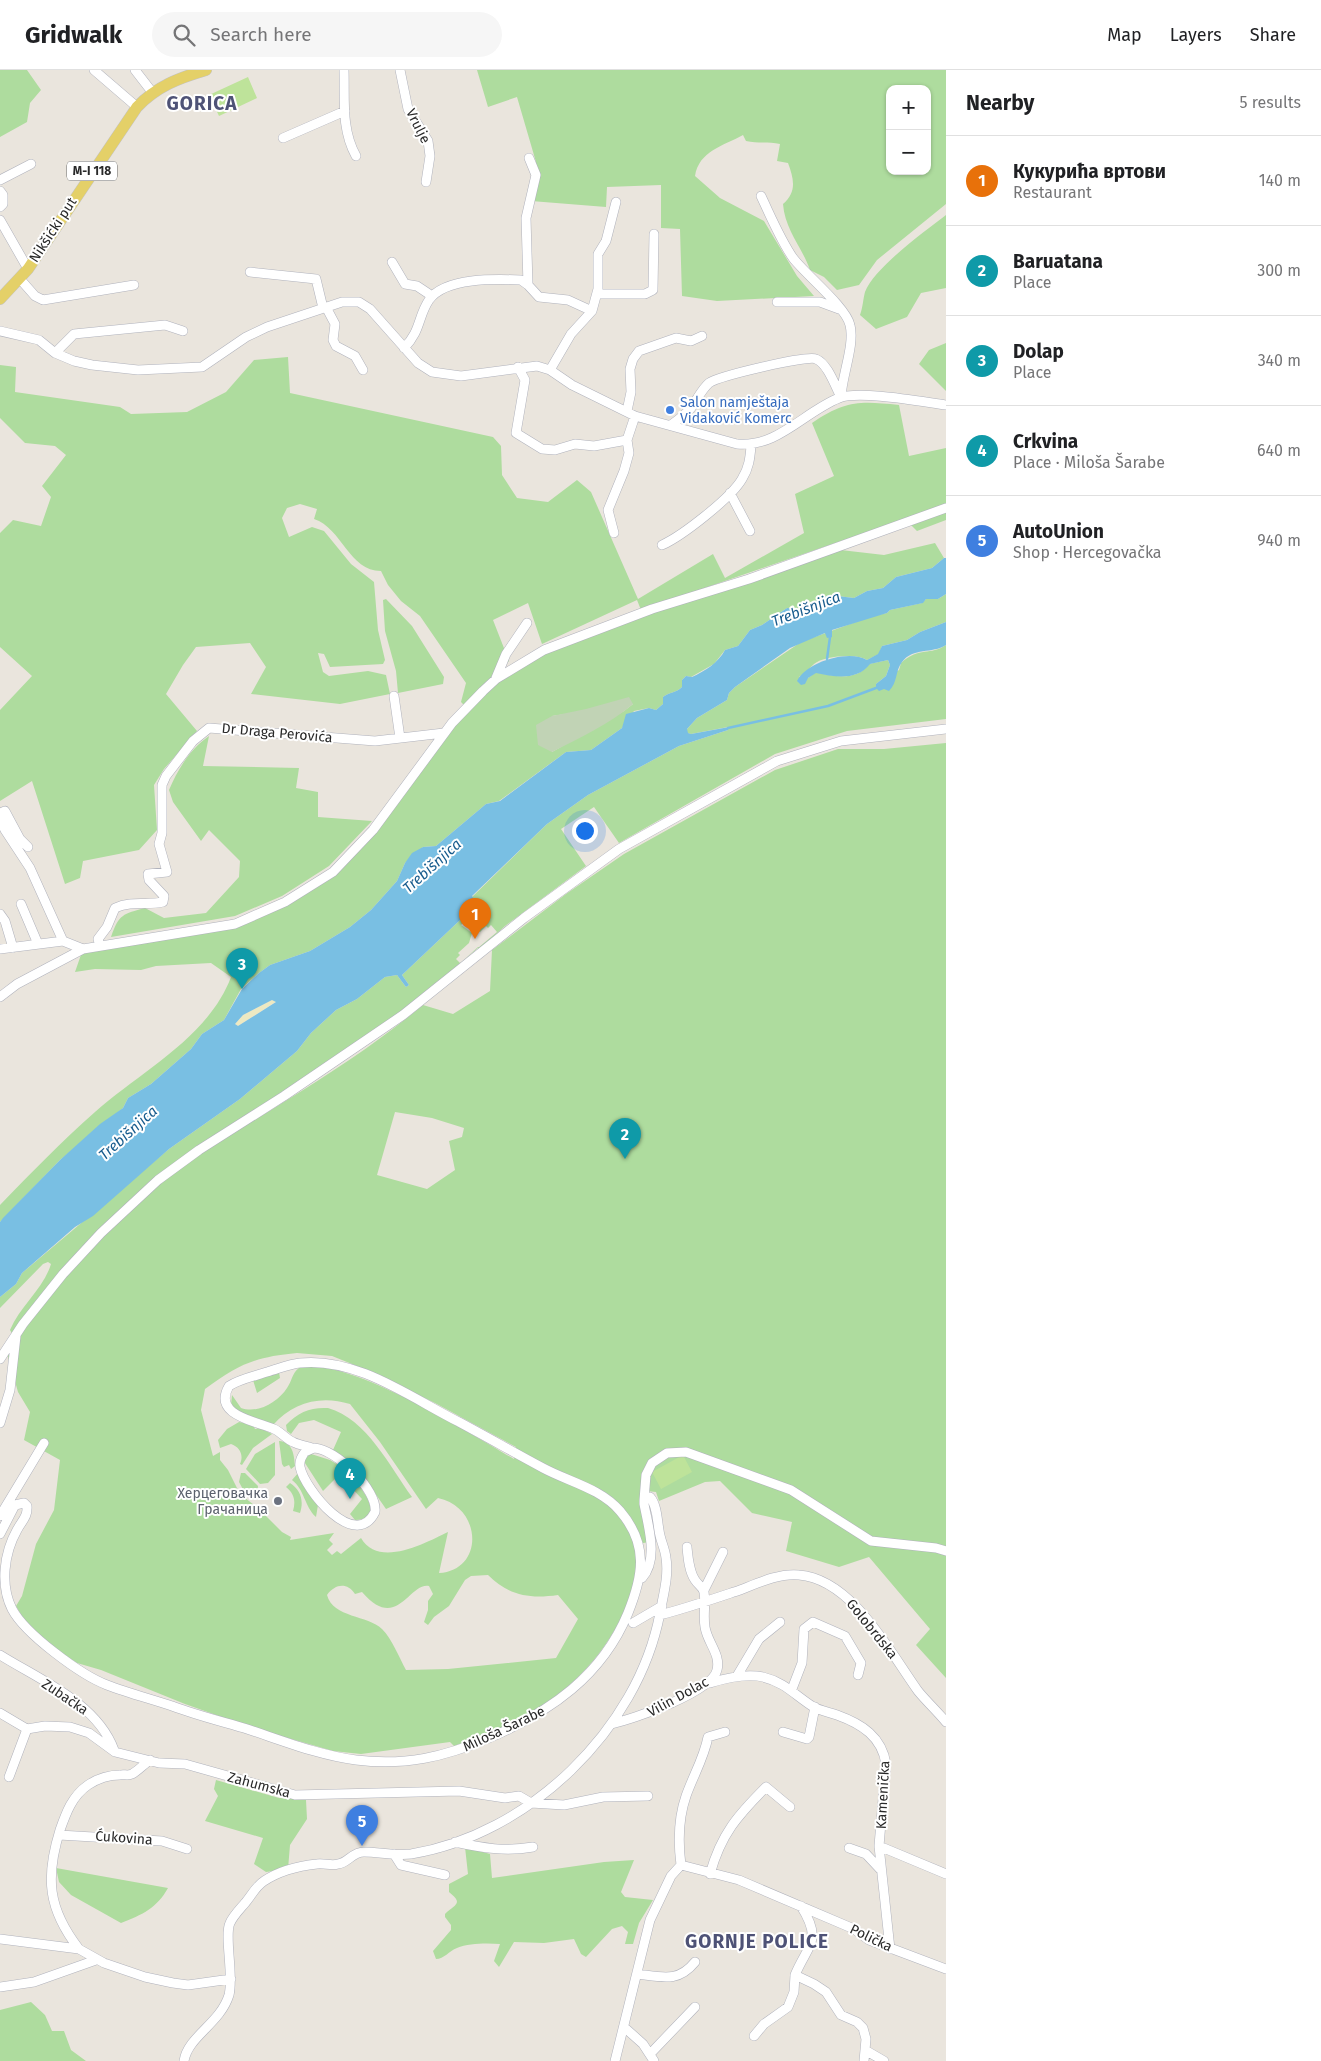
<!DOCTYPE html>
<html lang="en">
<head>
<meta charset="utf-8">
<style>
  :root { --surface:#fff; --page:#f6f6f6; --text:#202124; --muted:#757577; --line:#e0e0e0; --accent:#2563eb }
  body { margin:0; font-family:"Fira Sans",sans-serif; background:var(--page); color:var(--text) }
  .controls { position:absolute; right:15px; top:15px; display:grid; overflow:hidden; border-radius:10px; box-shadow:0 1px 4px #0004 }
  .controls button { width:45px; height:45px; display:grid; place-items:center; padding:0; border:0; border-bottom:1px solid var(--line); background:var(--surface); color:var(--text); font:25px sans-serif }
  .you { position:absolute; left:584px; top:760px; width:18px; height:18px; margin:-12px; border:4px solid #fff; border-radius:50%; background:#1a73e8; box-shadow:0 0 0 8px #1a73e833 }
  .badge { display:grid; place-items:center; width:32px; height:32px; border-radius:50%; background:var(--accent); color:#fff; font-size:16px; font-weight:700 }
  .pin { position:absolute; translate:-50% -41px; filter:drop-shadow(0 1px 2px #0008) }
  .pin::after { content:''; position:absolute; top:26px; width:18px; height:15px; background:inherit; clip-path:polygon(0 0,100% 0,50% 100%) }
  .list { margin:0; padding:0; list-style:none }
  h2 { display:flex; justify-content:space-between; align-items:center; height:65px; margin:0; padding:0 20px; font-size:21px }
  h2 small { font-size:16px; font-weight:400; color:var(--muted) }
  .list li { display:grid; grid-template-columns:32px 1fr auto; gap:15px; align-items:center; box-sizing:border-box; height:90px; padding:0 20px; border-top:1px solid var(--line) }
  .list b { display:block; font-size:19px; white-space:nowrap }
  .list p { margin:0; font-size:16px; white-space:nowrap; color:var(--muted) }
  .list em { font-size:16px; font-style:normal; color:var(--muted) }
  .icon { flex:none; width:28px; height:28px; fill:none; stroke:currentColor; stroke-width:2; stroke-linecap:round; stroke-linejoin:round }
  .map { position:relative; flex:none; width:946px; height:1991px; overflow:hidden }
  header { display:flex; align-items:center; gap:30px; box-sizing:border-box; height:70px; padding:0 25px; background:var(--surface); border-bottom:1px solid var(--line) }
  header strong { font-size:24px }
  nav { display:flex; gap:28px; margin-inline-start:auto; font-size:18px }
  .search { width:350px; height:45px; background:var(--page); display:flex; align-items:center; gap:12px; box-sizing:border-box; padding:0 18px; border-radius:28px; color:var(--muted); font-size:19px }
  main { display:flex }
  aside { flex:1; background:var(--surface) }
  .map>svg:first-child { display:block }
  .green { fill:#aedc9e; fill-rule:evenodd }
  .sand { fill:#ede9c2 }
  .cemetery { fill:#c1d3b5 }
  .pitch { fill:#bee39a }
  .water { fill:#79bfe3; fill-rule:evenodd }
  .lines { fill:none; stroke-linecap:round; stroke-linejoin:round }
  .stream { stroke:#79bfe3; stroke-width:2.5 }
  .minor-casing { stroke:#b0b2bc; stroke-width:10 }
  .major-casing { stroke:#c3c3c3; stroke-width:12 }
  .minor { stroke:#fff; stroke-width:9 }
  .major { stroke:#e4d068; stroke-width:11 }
  .shop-dot { fill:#3f7fe0; stroke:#fff; stroke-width:2 }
  .worship-dot { fill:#6b7280; stroke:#fff; stroke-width:2 }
  .labels { text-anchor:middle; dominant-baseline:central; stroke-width:4; stroke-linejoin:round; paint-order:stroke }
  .shield { fill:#fff; stroke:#696969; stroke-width:1 }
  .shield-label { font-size:12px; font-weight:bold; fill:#292929 }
  .street-label { font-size:14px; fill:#292929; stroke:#fff }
  .shop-label { font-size:14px; fill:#366cbe; stroke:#fff; text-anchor:start }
  .worship-label { font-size:14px; fill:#5b616d; stroke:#fff; text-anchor:end }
  .water-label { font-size:15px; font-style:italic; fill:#195d8e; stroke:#fff }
  .district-label { font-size:19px; font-weight:bold; letter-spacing:1px; fill:#4e5276; stroke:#fff }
</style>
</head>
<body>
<header>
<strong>Gridwalk</strong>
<div class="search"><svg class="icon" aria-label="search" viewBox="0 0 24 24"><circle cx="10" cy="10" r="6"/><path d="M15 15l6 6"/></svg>Search here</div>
<nav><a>Map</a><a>Layers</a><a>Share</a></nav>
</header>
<main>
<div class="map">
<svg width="946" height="1991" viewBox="0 0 946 1991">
  <rect width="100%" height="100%" fill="#eae5dd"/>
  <!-- green -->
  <path class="green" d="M0,0H27L41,20L30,33L27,52L0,67Z
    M477,0H946V134L877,190L859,215L837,220L824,207L810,200C802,177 785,160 783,134C797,122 794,109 788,93L777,91L780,74C768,71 758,74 746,71L743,65C723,76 699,81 695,106L720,128L764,151L797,206L814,226L717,231L682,226L680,159L661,158V115L607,117L606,137L531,131L536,105L531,94L536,92L517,27L488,37ZM890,19H927V101H890Z
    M946,145V218L921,223L907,247L876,259L860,245C863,237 863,229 865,222C874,198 925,161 946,145Z
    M946,273V321L919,294L929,280Z
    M288,287L290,323L493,367L501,376L502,405L517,428L548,432L577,410L591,422L638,529L713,484L725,508L804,463L795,424L834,406L812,353C846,330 860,331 899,335L909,386L946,378V450L917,461L905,449L641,540L637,530L542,574L528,533L493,550L509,591L464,635L461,632L466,613L420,546L401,531L388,515L381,501C349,501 342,458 314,449L317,439L300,434L287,438L282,448L289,467L312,457L324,461L351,494L374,512L378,560L385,590L383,594L330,597L324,584L318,583L323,602L329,606L368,601L386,605L390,624L340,634L251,624L266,597L250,573L196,577L183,595L166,624L197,661L164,699L154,715L157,760L139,780L83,791L80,808L65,814L32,711L0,731V640L32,606L0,577V463L13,450L41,456L51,427L42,416L66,385L55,376L25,373L0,348V295L16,297L15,322L120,337L131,344L187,342L226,322L254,290Z
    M935,473L944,488L932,498L896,507L883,518L867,521L854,528L829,525L798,539L787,538L762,555L750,560L738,576L725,580L714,594L691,607L686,606L682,610V617C676,623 669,622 663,627V634L656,640L649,638L634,641L622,658L591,680L566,682L499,731L486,734L436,776L423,777L405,793L397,811L371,840L350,857L310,881L270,895L259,903L241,919L224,950L202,964L191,979L151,1014L128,1028L123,1038L60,1090L0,1152V1135C31,1103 62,1071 95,1042C141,1001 208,968 231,907L211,893L156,896L141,900L95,899L75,902L83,879L235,854L333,802L373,760L444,663L496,609L544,580L832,479L884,485ZM633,634L624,641L552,682V646Z
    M946,524V552L920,562L907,570L882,576L879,584L867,590C856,583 824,586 814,594C809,599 805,603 799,607L808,608L816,602C835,607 857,611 869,594L888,590L890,595L886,606L876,614L899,600L901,593C920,576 930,586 946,575V649L847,661L775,684L619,773L594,737L561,759L586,796L505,856L480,879L478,877L428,922L118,1143L13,1265L10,1260C20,1236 44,1218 51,1194L48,1192L43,1194L0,1238V1227L16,1214L22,1203L169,1079L240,1029L297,981L311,963L336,940L357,929L385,907L397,905L406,917L409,915L402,905L477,834L472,827L547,754L588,725L679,676L728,660V657L691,664L687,663V659L697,648L727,630L729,623L735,617L801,572L872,546L887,543L890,540L922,533L926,529H938ZM469,848L475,854L472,857L475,860L477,859L480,862L486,856L488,858L491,855L497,862L460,893L456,889L460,885L458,883L469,873L472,863L461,855Z
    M386,529L412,556L444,607L443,614L398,623L396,601L385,561L383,530Z
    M209,666L203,696L299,698L296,718L318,722V747L372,751L329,796L282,826L235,846L111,867C119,844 123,844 145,838L164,848L206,843L239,807L240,791L209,760L201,771L173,732L169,720C178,699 190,679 209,666Z
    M946,673V1480L871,1470L812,1431L675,1380L647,1396L648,1472L635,1475C636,1484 638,1494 637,1502C636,1519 629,1533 621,1548C586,1618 526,1652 454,1676L450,1672L361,1684L333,1681L250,1657L185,1634L101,1600L77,1593L46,1572L23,1548L16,1536L22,1526L36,1474L54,1440L60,1390L24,1370L30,1342L18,1322L7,1283C52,1221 101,1161 160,1112C199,1080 245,1057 287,1030C334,1001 381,970 423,935L453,944L490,921L492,880L566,824L624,784L775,700L838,679H884ZM395,1042L432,1048L464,1058L462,1067L449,1071L455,1100L427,1119L377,1105ZM297,1283L332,1286L362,1298L435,1333L516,1377L514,1389C470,1364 347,1285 299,1298C292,1303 292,1311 287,1318C278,1332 258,1344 241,1338L232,1325L231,1335L238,1344L273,1355C293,1332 321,1325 350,1334L380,1372L426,1439L438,1428C482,1437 485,1500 439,1503L448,1462C427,1472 379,1499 361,1468L341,1484L337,1481L332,1485L327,1480L333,1474L329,1470L334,1463L290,1470L291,1467L282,1462L258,1438L240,1424L228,1400L220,1390V1382L213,1386L201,1340L205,1319C239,1294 255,1287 297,1283ZM488,1505C509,1526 530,1529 558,1525L578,1549L556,1588L448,1599L406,1600C399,1587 392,1569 382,1559C368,1545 333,1548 327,1525C335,1514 347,1512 355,1524L362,1522C397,1563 409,1512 429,1516L433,1524L428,1531V1540L424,1552L428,1555L434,1547L449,1536L465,1510L471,1506Z
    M279,1302L280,1308L257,1323L253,1310Z
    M328,1338C367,1349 390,1397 412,1427L386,1439L356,1396L333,1380L341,1362L314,1350L299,1353L291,1364L287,1361L286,1355C298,1342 311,1337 328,1338Z
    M239,1352L253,1355L255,1359L260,1358L272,1364L253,1378L242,1395L240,1394C244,1385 240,1377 231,1374L220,1378L218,1370L227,1359Z
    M279,1371C293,1372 294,1385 295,1396L291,1399L289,1395L284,1397L282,1394Z
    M275,1372V1405L268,1413L260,1414L246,1399L255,1384Z
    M675,1382L791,1421L870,1472L946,1482V1608L916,1575L930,1559L869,1487L839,1497L786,1481L792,1452L752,1443L720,1411L705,1412L659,1431L656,1422L647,1421L650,1397Z
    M308,1383L330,1390L345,1399L323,1421L303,1390Z
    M299,1402L318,1435L316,1447C304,1436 305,1420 292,1410Z
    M241,1403H245L258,1416L257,1424L253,1430L246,1425L239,1412Z
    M351,1406C360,1416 388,1449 355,1450L350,1444L362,1429L346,1412Z
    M290,1413C301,1420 304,1431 300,1443L293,1441C296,1431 294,1423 286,1417Z
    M216,1710L279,1728L306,1730L307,1749L290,1775L288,1799L266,1802L254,1794L263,1768L205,1751L218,1726L214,1719Z
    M465,1777L490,1784L492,1808L604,1792L634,1790L621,1822L625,1827L653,1830L639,1853L633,1874H625L628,1862L622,1856L612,1859L586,1887L581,1884L574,1869L544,1873L514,1872L499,1897L494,1891L500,1874C487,1873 469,1873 457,1878C449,1881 444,1889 436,1889L433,1881L451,1860V1855L445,1847V1844C455,1834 464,1834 449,1822V1814L468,1804Z
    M56,1798L168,1818C157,1838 142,1845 121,1853L71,1825L59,1812Z
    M31,1932L45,1945L52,1961H64L71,1980L86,1991H0V1940Z"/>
  <!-- sand -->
  <path class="sand" d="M272,930L277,931L238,956L235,954L243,945Z"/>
  <!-- cemetery -->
  <path class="cemetery" d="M629,627L633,634C610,654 579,668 552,682L538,675L536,655L552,646L586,639Z"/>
  <!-- pitch -->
  <path class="pitch" d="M248,7L257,28L219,46L209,25Z
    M683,1385L692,1402L661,1419L652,1402Z"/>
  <!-- water -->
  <path class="water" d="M944,488H946V524L938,529H926L923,533L890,540L887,543L832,560V567L827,568L825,563L790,578L735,617L729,623L727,630L697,648L687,659L688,663L691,664L729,657L728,660L679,676L588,725L547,754L472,826L477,834L402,905L409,915L406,917L397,905L385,907L357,929L336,940L311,963L297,981L240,1029L169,1079L93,1146L75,1157L22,1203L16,1214L0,1227V1152L3,1148L60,1090L100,1054L123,1038L128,1028L151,1014L191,979L202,964L224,950L242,919L259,903L270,895L310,881L350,857L371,840L397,811L405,793L412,783L423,777L436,776L486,734L500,731L566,682L591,680L622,658L626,644L649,638L656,640L663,634V627C669,622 676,623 682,617V610L686,606L692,607C705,601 718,593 725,580L738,576L750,560L762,555L787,538L798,539L829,525L854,528L867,521L883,518L896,507L932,498ZM272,930L276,932L238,956L235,954L243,945Z
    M946,552V575C932,584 913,577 902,592C895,601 898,612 889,621L884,619L879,621L876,618V614L886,606L890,595L888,590L870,594C857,611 835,607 816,603L808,608L805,614L801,615L797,611C806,592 849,579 867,590L878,584L882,576L907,570L920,562Z"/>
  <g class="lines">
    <!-- stream -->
    <path class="stream" d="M827,589L830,567
      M728,658L828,636L876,618"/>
    <defs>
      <path id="minor" d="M94,0L137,37
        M135,0L152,22
        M344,0C345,30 341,59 356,86
        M400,0L408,39L428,71L430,86L426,112
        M283,68L345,41
        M0,110L31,94
        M0,121L3,125V134L0,137
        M0,150L28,199
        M392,192L405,214L417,216L432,226
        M250,202L316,209L323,238
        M20,209L35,226L43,230L134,215
        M528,215L526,148L536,105L529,88
        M597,224H645L653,220L654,164
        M777,232H820L839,239
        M326,237L335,254L333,270L336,276L355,286L363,300
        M0,261L39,270L55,283L74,291L92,295L138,300L202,297L246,267L267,257L342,232H359L370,239L418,293L432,302L461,306L537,296L550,300L572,315L635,346L737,374C777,378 804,342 839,328C859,320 923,332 946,335
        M404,278C421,261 418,246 429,230C445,207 496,209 521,210L528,215L539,227L568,230L592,241
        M55,283L74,264L165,255L183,261
        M518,297L525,310L516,363L542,379L555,380L575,374L594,376L627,370L635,346
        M550,300L571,264L592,241L598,219V184L606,171L616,132
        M627,341L631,322L630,299L633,289L639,281L676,268L691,271L702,266
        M671,355C678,350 685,345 691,338C697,330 701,320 709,313C719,306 807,285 816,289C828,294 835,316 841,327C842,305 855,275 850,255C846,237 806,205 793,188C780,169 771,147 761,126
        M730,423L750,461
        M614,463L608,440L624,401L629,383L627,370
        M662,475C682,466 731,428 742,409C749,398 750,388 751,376
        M496,608L506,584L527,553
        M394,626L400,668
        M0,743L5,741L20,769L28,777
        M0,750L5,760L30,798L63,871
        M21,834L38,874
        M0,844L5,851L13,878
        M100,876L98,869L107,857L115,838C133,830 146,836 163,832L164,826L149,810L148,804L167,802L159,774L162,763V715L166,706L193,671L209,658L375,671L444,663
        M0,879L63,871L83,879
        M0,927L17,914L83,879L235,854L285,832L333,802L373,760L452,653L483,621L496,609L544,580L652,539L749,509L946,438
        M0,1289L23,1254L63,1204L101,1163L158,1110L199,1080L284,1026L403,945L524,848L619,779L777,691L841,671L946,659
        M0,1353L10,1320L16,1266
        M314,1378C336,1379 378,1420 375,1442C355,1482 305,1420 300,1397C299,1391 301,1387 305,1382Z
        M644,1430L646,1405L652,1393L667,1383L686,1382L791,1420L871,1471L936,1478L946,1481
        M0,1446L44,1373
        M0,1464L15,1435L24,1433L27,1436C28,1446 22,1451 17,1460C4,1483 0,1515 12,1539C25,1564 81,1605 107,1615C128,1623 151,1629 172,1636C196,1645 220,1651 244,1658C281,1670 318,1685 356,1690C406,1696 444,1687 489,1668C550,1642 602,1606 628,1543C643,1506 649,1475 620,1441C600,1418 569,1412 543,1398C515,1383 487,1367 459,1352C411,1328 357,1287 300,1293C289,1294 278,1299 267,1302C255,1306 240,1309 229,1316C212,1345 255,1351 274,1359C281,1362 286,1369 293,1372C299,1375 306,1376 312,1378
        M704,1520L723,1482
        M660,1545C687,1538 713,1529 740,1520C758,1513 779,1503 799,1505C852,1509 890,1582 918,1621C927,1632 937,1641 946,1652
        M633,1553L662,1536
        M0,1585C40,1610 97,1633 114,1680
        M737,1606L759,1569L780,1552
        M710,1613C726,1608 746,1603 763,1607C784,1612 795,1625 812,1636C820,1641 829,1642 837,1645C862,1654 882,1667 886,1694L879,1776L890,1879
        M792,1619L802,1593L804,1559L813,1552L845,1566L861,1593L858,1605
        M0,1643L27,1659L45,1656L70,1657L89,1663L115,1682L159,1693L185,1694L295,1725L459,1721L505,1728L519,1726L531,1733L564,1735L603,1727L648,1726
        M611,1654C634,1649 712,1622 717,1600C721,1584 707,1572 705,1557C703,1545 706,1534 704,1522C703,1517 698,1515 695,1510C689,1501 688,1488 687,1477
        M783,1662L807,1669L809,1667L815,1637
        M9,1707L27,1659
        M59,1765L162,1771L187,1779
        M455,1772C482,1778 506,1782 533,1777
        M879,1776L946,1804
        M849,1778L866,1784L880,1799
        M394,1784L401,1795L445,1805
        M681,1795L739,1810L854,1859L869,1870L946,1899
        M681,1795C678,1772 678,1749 686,1726C693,1706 704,1688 708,1667L725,1662
        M710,1804C721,1764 738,1745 766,1717L790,1737
        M801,1836C823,1871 808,1874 795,1905L814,1914L826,1922L841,1945L857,1952L863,1958L866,1969L864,1991
        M0,1869L79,1879L104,1893L145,1907L173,1913L188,1915L231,1909
        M79,1879C48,1839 45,1808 60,1760C66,1743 72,1726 88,1715C97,1709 109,1705 120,1705C124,1704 128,1706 132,1704C138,1701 144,1694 150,1690
        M637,1904C662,1907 678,1913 695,1892
        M0,1917L34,1912L96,1890
        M624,1957L643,1974L654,1991
        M754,1966L764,1954L788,1937L794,1922L795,1905
        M865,1980L884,1991
        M650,1984L695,1937
        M184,1991C188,1966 220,1954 229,1925C234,1906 224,1865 230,1853C233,1846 240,1839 245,1833C251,1826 256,1816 264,1811C279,1801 299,1796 317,1794C324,1793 332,1796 338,1794C348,1793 352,1782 364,1782C379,1782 395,1786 411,1784C528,1765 638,1660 660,1543C663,1526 669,1506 666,1488C665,1478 660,1470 659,1460C657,1449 657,1435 650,1427L644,1430V1434C648,1456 659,1489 642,1508
        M615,1991L650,1850L671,1806L681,1795"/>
      <path id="major" d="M0,229L28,199L137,37C157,16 179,8 206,0"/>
    </defs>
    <!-- minor casing -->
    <use href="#minor" class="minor-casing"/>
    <!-- major casing -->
    <use href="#major" class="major-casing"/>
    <!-- minor -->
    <use href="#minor" class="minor"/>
    <!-- major -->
    <use href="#major" class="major"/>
  </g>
  <!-- markers -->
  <circle class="shop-dot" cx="670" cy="340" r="5"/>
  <circle class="worship-dot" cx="278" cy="1431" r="5"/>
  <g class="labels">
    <!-- shield labels -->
    <rect class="shield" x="67" y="91.5" width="50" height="19" rx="4"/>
    <g class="shield-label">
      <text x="92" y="101">M-I 118</text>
    </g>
    <!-- street labels -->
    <g class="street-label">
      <text transform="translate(418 56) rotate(63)">Vrulje</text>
      <text transform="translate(53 160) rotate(-57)">Nikšićki put</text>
      <text transform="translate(277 663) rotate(5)">Dr Draga Perovića</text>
      <text transform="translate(872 1559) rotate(51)">Golobrdska</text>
      <text transform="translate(65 1627) rotate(34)">Zubačka</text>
      <text transform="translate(678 1627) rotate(-29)">Vilin Dolac</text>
      <text transform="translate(504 1659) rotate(-25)">Miloša Šarabe</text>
      <text transform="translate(259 1715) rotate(15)">Zahumska</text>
      <text transform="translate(883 1725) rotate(-87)">Kamenička</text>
      <text transform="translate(124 1768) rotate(4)">Ćukovina</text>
      <text transform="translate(871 1868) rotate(26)">Polička</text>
    </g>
    <!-- shop labels -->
    <g class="shop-label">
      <text x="680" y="332">Salon namještaja<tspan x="680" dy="16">Vidaković Komerc</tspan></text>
    </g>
    <!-- worship labels -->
    <g class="worship-label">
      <text x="268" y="1423">Херцеговачка<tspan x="268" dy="16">Грачаница</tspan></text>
    </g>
    <!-- water labels -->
    <g class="water-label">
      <text transform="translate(806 539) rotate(-21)">Trebišnjica</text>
      <text transform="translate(432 796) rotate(-42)">Trebišnjica</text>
      <text transform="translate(128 1063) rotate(-42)">Trebišnjica</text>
    </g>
    <!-- district labels -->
    <g class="district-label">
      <text x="202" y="33">GORICA</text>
      <text x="757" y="1871">GORNJE POLICE</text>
    </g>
  </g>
</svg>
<div class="controls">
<button>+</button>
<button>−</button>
</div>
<div class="you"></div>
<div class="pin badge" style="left:475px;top:869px;background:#e8710a">1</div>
<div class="pin badge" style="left:625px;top:1089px;background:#0f9aa8">2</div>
<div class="pin badge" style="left:242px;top:919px;background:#0f9aa8">3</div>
<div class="pin badge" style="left:350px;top:1429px;background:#0f9aa8">4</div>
<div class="pin badge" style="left:362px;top:1776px;background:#3f7fe0">5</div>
</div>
<aside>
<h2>Nearby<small>5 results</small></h2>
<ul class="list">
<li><span class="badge" style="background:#e8710a">1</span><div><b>Кукурића вртови</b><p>Restaurant</p></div><em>140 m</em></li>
<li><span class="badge" style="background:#0f9aa8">2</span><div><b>Baruatana</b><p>Place</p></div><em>300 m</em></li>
<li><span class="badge" style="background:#0f9aa8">3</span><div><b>Dolap</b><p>Place</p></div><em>340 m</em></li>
<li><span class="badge" style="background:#0f9aa8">4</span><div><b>Crkvina</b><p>Place · Miloša Šarabe</p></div><em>640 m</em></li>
<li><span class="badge" style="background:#3f7fe0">5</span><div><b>AutoUnion</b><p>Shop · Hercegovačka</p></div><em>940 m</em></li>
</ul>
</aside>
</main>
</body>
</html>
